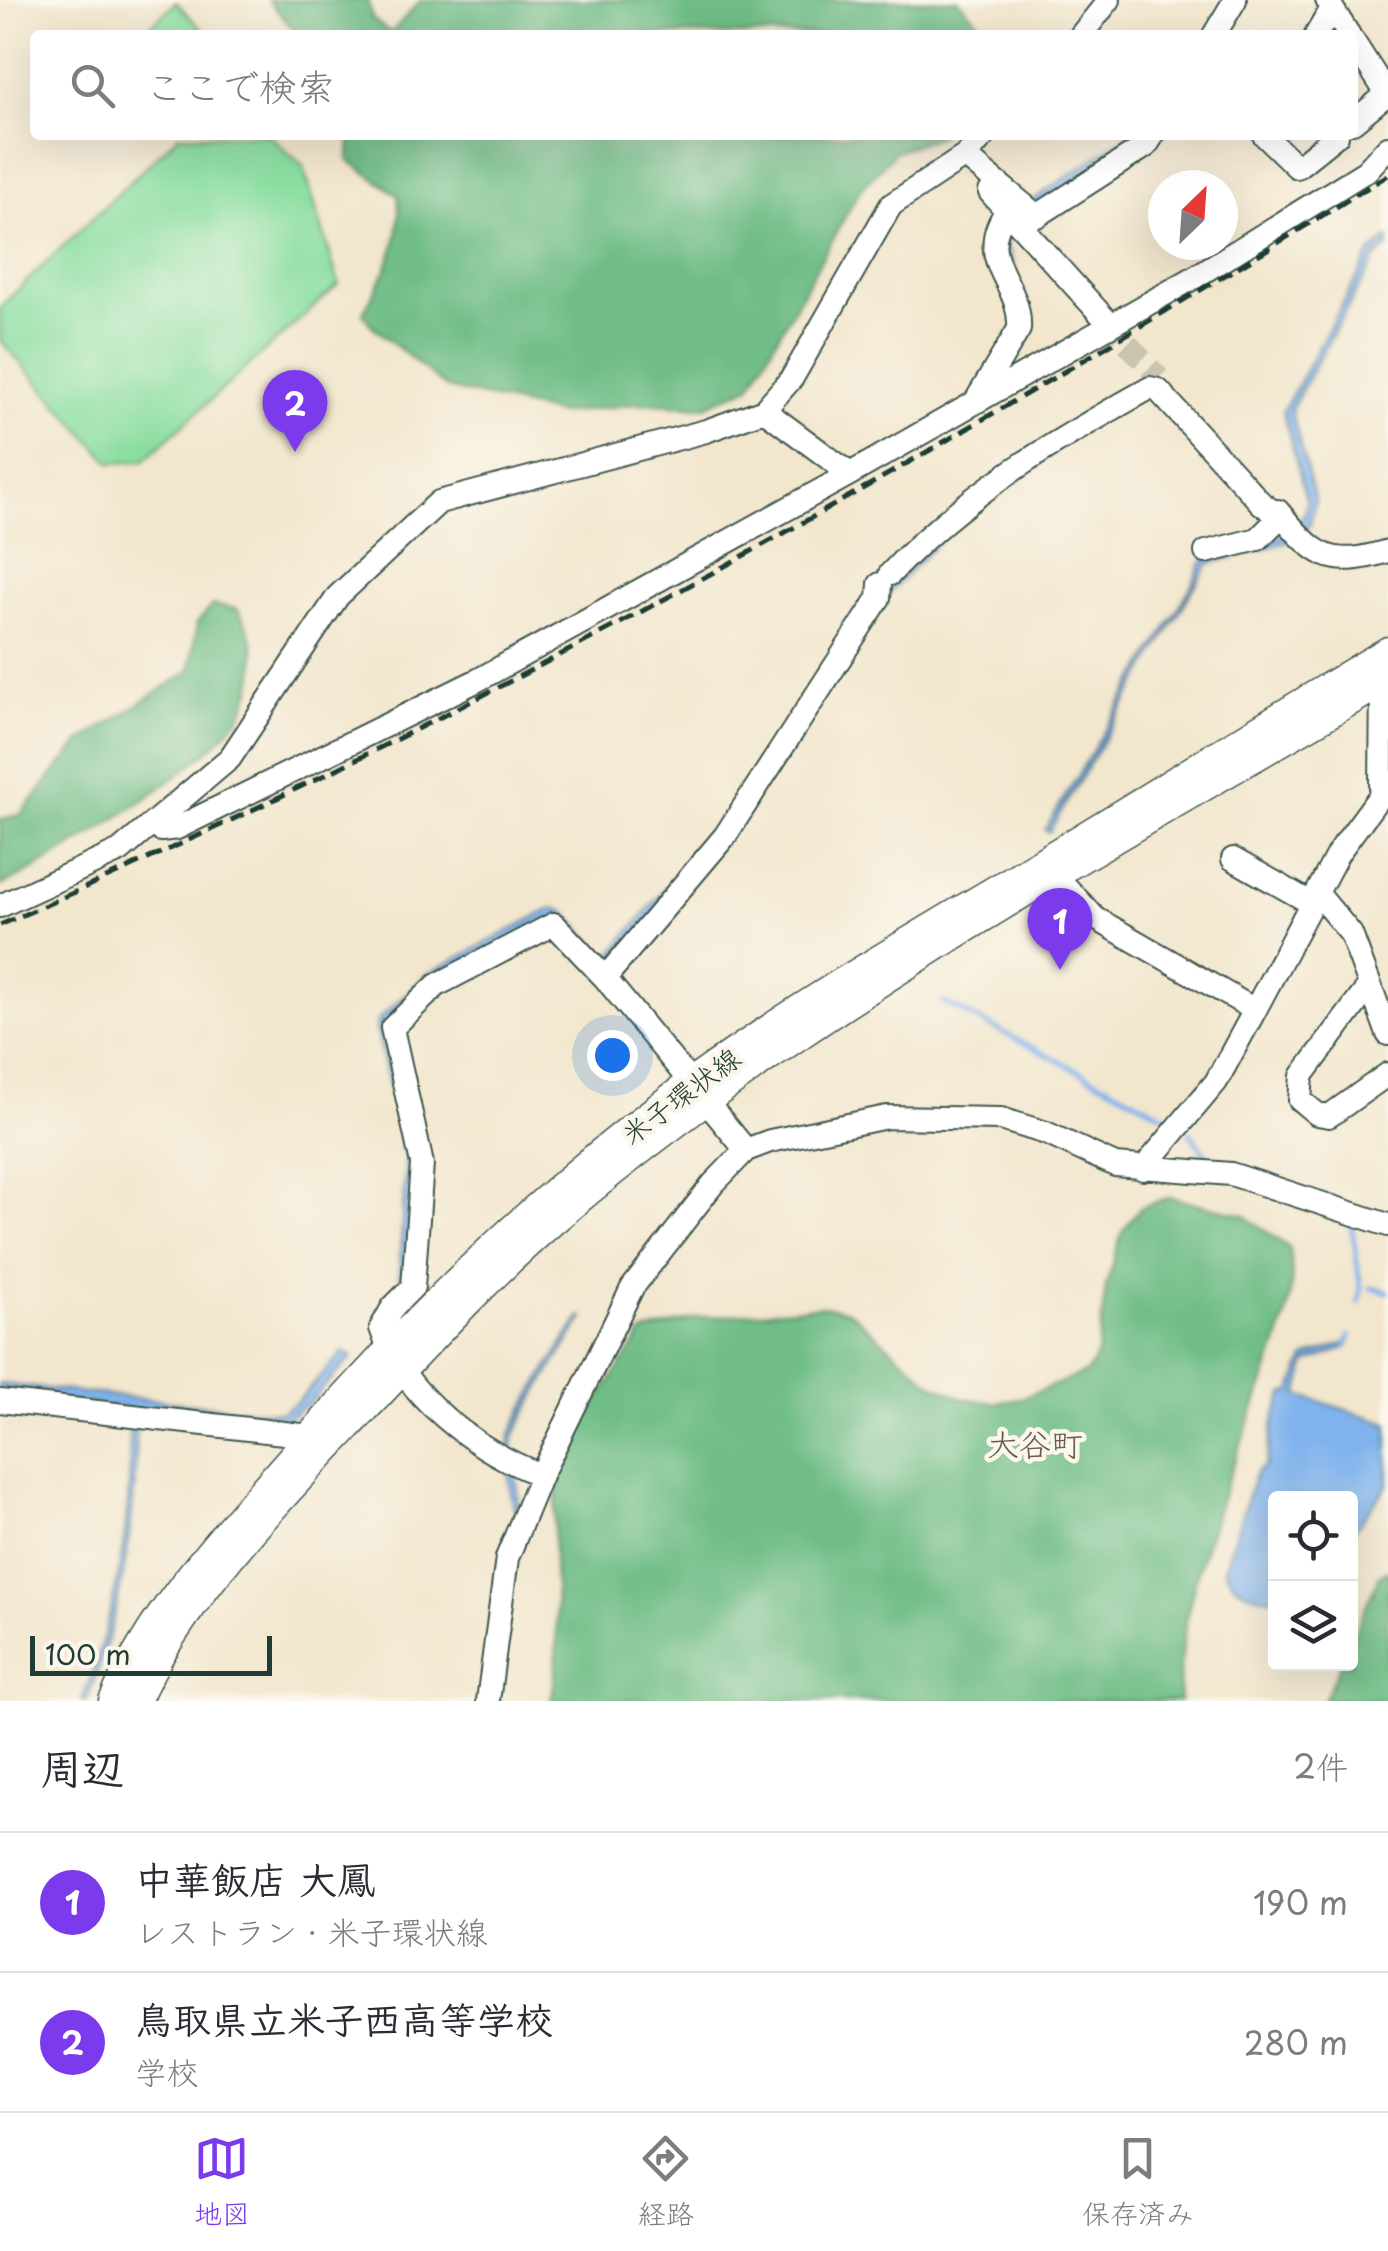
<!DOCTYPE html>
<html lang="ja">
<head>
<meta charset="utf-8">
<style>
  :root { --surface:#fff; --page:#f7f7f7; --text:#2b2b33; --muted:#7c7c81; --line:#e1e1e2; --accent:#7c3aed }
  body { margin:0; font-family:"Playpen Sans","Klee One",sans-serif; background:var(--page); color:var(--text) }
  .controls { position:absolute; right:30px; bottom:30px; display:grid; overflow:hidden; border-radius:10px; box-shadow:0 10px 40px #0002 }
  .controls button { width:90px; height:90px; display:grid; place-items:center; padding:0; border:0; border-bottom:2px solid var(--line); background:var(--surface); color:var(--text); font:50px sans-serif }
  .compass { position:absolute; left:1148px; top:170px; width:90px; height:90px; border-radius:50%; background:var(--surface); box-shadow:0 10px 40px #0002; rotate:25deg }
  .scale { position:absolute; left:30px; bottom:25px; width:242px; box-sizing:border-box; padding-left:10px; border:5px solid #1f3d34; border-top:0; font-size:28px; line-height:35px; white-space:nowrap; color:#1f3d34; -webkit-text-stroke:8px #fbf7ec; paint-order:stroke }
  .you { position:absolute; left:612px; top:1055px; width:35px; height:35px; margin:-25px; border:8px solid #fff; border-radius:50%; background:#1a73e8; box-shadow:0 0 0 15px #1a73e833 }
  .badge { display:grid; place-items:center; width:65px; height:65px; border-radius:50%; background:var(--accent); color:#fff; font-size:32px; font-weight:700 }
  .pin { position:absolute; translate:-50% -82px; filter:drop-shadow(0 2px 5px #0008) }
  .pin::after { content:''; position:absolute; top:52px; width:35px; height:30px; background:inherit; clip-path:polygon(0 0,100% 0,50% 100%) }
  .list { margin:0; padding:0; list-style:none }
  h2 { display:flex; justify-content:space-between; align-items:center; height:130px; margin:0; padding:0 40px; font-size:42px }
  h2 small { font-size:32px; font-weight:400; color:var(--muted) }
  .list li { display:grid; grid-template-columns:65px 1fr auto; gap:30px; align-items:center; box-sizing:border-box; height:140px; padding:0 40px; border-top:2px solid var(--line) }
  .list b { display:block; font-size:38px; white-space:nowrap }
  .list p { margin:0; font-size:32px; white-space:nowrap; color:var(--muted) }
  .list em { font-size:32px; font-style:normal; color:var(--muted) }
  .icon { flex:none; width:55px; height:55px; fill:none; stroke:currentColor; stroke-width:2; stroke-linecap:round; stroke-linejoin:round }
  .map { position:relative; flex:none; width:1388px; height:1701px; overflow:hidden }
  .search { position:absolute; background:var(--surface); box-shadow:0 10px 40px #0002; left:30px; right:30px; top:30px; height:110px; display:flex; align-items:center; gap:25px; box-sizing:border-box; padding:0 35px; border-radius:10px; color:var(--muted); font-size:38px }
  .sheet { height:410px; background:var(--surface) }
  nav { display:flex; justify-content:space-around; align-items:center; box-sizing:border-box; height:140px; border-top:2px solid var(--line); background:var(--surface); font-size:28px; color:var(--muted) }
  nav a { display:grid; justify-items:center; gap:5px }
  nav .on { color:var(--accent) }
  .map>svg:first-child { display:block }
  .green { fill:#8adea1; stroke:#548e6a; stroke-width:2.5 }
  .forest { fill:#6fbd87; stroke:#477d5e; stroke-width:2.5 }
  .water { fill:#80b3ed; stroke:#507890; stroke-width:2.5 }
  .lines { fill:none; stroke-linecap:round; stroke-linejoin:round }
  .stream { stroke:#80b3ed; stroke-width:5 }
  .minor-tunnel { stroke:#c8c4ae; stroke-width:22; stroke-dasharray:22 11; stroke-linecap:butt }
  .minor-casing { stroke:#3f564b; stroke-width:26 }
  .major-casing { stroke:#3f564b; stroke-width:31 }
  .minor { stroke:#fff; stroke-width:22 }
  .major { stroke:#fff; stroke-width:28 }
  .rail { stroke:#1f3d34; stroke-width:5; stroke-dasharray:15 8; stroke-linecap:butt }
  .labels { text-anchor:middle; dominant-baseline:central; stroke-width:9; stroke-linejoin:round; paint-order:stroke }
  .street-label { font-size:28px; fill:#1f3d34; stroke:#fbf7ec }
  .quarter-label { font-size:32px; fill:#685e50; stroke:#fbf7ec }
</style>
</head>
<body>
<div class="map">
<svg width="1388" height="1701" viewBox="0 0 1388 1701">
  <rect width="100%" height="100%" fill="#fbf7ec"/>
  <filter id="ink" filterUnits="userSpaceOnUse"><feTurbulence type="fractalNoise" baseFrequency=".01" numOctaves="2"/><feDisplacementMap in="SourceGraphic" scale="20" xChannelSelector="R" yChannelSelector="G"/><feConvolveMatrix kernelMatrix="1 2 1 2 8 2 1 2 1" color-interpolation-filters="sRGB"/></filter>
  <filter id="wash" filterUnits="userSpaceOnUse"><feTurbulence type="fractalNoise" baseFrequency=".0048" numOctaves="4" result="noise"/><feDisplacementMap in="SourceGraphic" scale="40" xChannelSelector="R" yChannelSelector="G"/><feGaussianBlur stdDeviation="2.25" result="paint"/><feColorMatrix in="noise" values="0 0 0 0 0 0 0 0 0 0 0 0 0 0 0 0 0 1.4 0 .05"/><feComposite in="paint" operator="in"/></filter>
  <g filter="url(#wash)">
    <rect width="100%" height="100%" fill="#f2e6cd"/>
    <!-- green -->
    <path class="green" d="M176,2L207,35H141Z
      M179,135H269L303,166L339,284L143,461L111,463L0,340V307Z"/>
    <!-- forest -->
    <path class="forest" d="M268,0H368L372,19L391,33L421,0H958L991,35H298Z
      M352,135H942L896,151L860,190L750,386L703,407L640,403L560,414L447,388L371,325L363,313C385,274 404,241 398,195L348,160Z
      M213,605L237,609C260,640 259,676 243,711C222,756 50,865 0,886V819L20,815L80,742L190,671L197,623Z
      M1169,1197L1244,1215L1289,1248C1300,1294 1276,1347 1261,1390C1229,1479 1173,1608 1180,1701H551C565,1636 548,1568 556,1502C563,1442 610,1382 643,1333L697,1318L823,1306L849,1311L932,1384L962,1398L995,1403L1020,1399L1087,1372L1097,1355L1106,1286L1122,1232L1140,1208Z
      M1388,1570V1701H1323L1340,1664H1350L1351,1640L1379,1576Z"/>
    <!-- water -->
    <path class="water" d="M1129,135H1141L1007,229L1004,239L1034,328L1010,371L995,385L1023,329L995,240L1003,220Z
      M1388,238V247L1376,257L1291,409L1315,501L1310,525L1286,542L1208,564L1049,832L1045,830L1193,584L1201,563C1230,538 1300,551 1307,503L1283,411L1371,253Z
      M1006,488L949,531L890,591L721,834L606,971L555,917L385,1026L417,1166L410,1278L399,1277L406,1157L376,1027L378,1020L428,974L553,908L564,911L608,958L718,825L912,555Z
      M581,1317L584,1318C572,1336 518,1422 514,1438C510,1462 523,1493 517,1515C508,1494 507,1460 510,1438C513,1421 569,1334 581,1317Z
      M1348,1342V1347L1307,1363L1298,1395L1388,1423V1485L1351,1534L1350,1498H1276L1275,1598C1256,1599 1232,1588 1224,1569L1256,1472L1265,1466L1275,1416L1285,1393H1291L1305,1358Z
      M344,1351L352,1357L307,1405L280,1423L136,1424C137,1521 122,1611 87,1701H82C118,1607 136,1509 128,1408L0,1395V1384L280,1413L298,1401Z"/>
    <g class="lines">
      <!-- stream -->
      <path class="stream" d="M943,1002L1171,1118
        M1190,1133L1213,1165
        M1351,1221L1361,1289L1359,1302
        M1371,1288L1388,1292
        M1345,1347L1350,1336
        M1273,1661L1276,1653"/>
    </g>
  </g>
  <g filter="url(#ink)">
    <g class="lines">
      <!-- minor-tunnel -->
      <path class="minor-tunnel" d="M1105,319L1159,378"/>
      <defs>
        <path id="minor" d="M1327,0L1349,35
          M1081,35L1109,0
          M1214,35L1235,0
          M1316,35L1332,8
          M1353,41L1387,94L1353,122
          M1264,135L1297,167L1337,135
          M965,156L1037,216L1146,146L1153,135
          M990,192L1105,319
          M977,399L1019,329C1022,280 971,260 1008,209
          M850,474L1195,277L1366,171L1388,147
          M1278,511C1316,556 1328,569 1388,551
          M1206,552L1258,539L1278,519
          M890,574C961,496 1058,439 1150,388L1158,390L1261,503L1287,522
          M1382,682L1381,788L1388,795
          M153,825L161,830L177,828L478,680L850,474L764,410
          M1233,859L1311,903
          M1043,862L1095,918L1255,1010L1216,1082L1143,1169
          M1317,893L1351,934L1388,1034
          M0,906L120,851L230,758L338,596L439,502L706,431L764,410L792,378L891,205L965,156L985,135
          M605,978L725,836L879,598L880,584
          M1370,985L1302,1076L1300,1100L1317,1114L1329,1116L1388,1074
          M1255,1010L1338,853L1388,785
          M0,1401L310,1436
          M541,1475L632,1288L713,1184L746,1150L770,1141L887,1117L1001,1119L1046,1133L1115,1165L1231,1174L1388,1225
          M488,1701L507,1558L541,1475C477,1451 403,1396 381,1328L393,1307L413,1287L422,1164L392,1028L437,985L554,924L605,978L746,1150"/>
        <path id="major" d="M113,1701C153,1609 225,1533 291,1458C412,1318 544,1189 695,1080C798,1006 906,943 1015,878C1140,804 1263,725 1388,651
          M136,1701C177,1607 274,1504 346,1429C418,1354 487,1276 567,1209C817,1000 1109,844 1388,679"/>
      </defs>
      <!-- minor casing -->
      <use href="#minor" class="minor-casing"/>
      <!-- major casing -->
      <use href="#major" class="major-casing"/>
      <!-- minor -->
      <use href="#minor" class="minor"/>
      <!-- major -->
      <use href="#major" class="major"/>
      <!-- rail -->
      <path class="rail" d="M0,925C483,716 941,452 1388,175"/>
    </g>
  </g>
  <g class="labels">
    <!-- street labels -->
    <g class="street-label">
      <text transform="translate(680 1095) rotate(-37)">米子環状線</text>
    </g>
    <!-- quarter labels -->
    <g class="quarter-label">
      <text x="1035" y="1443">大谷町</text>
    </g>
  </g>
</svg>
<div class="controls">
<button><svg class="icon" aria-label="locate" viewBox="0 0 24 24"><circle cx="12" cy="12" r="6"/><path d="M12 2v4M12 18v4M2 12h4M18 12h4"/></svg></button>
<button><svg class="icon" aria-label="layers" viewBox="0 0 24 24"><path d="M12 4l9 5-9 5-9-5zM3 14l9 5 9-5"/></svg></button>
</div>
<svg class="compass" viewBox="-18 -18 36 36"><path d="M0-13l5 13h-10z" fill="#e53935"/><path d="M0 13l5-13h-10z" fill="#7c7c81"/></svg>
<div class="scale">100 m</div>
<div class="you"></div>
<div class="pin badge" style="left:1060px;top:970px">1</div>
<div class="pin badge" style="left:295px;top:452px">2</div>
<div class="search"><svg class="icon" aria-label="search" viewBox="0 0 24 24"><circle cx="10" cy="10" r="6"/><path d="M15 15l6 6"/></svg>ここで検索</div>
</div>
<section class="sheet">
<h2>周辺<small>2件</small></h2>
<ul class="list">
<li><span class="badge">1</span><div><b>中華飯店 大鳳</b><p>レストラン · 米子環状線</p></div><em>190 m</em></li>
<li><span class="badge">2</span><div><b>鳥取県立米子西高等学校</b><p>学校</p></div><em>280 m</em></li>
</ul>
</section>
<nav>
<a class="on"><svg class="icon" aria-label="map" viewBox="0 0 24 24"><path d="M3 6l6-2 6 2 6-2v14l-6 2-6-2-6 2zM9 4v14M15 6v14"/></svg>地図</a>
<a><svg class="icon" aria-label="directions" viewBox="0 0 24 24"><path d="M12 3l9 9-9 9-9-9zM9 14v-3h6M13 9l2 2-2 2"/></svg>経路</a>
<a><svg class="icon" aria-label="saved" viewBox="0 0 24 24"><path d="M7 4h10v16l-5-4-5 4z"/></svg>保存済み</a>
</nav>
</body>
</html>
